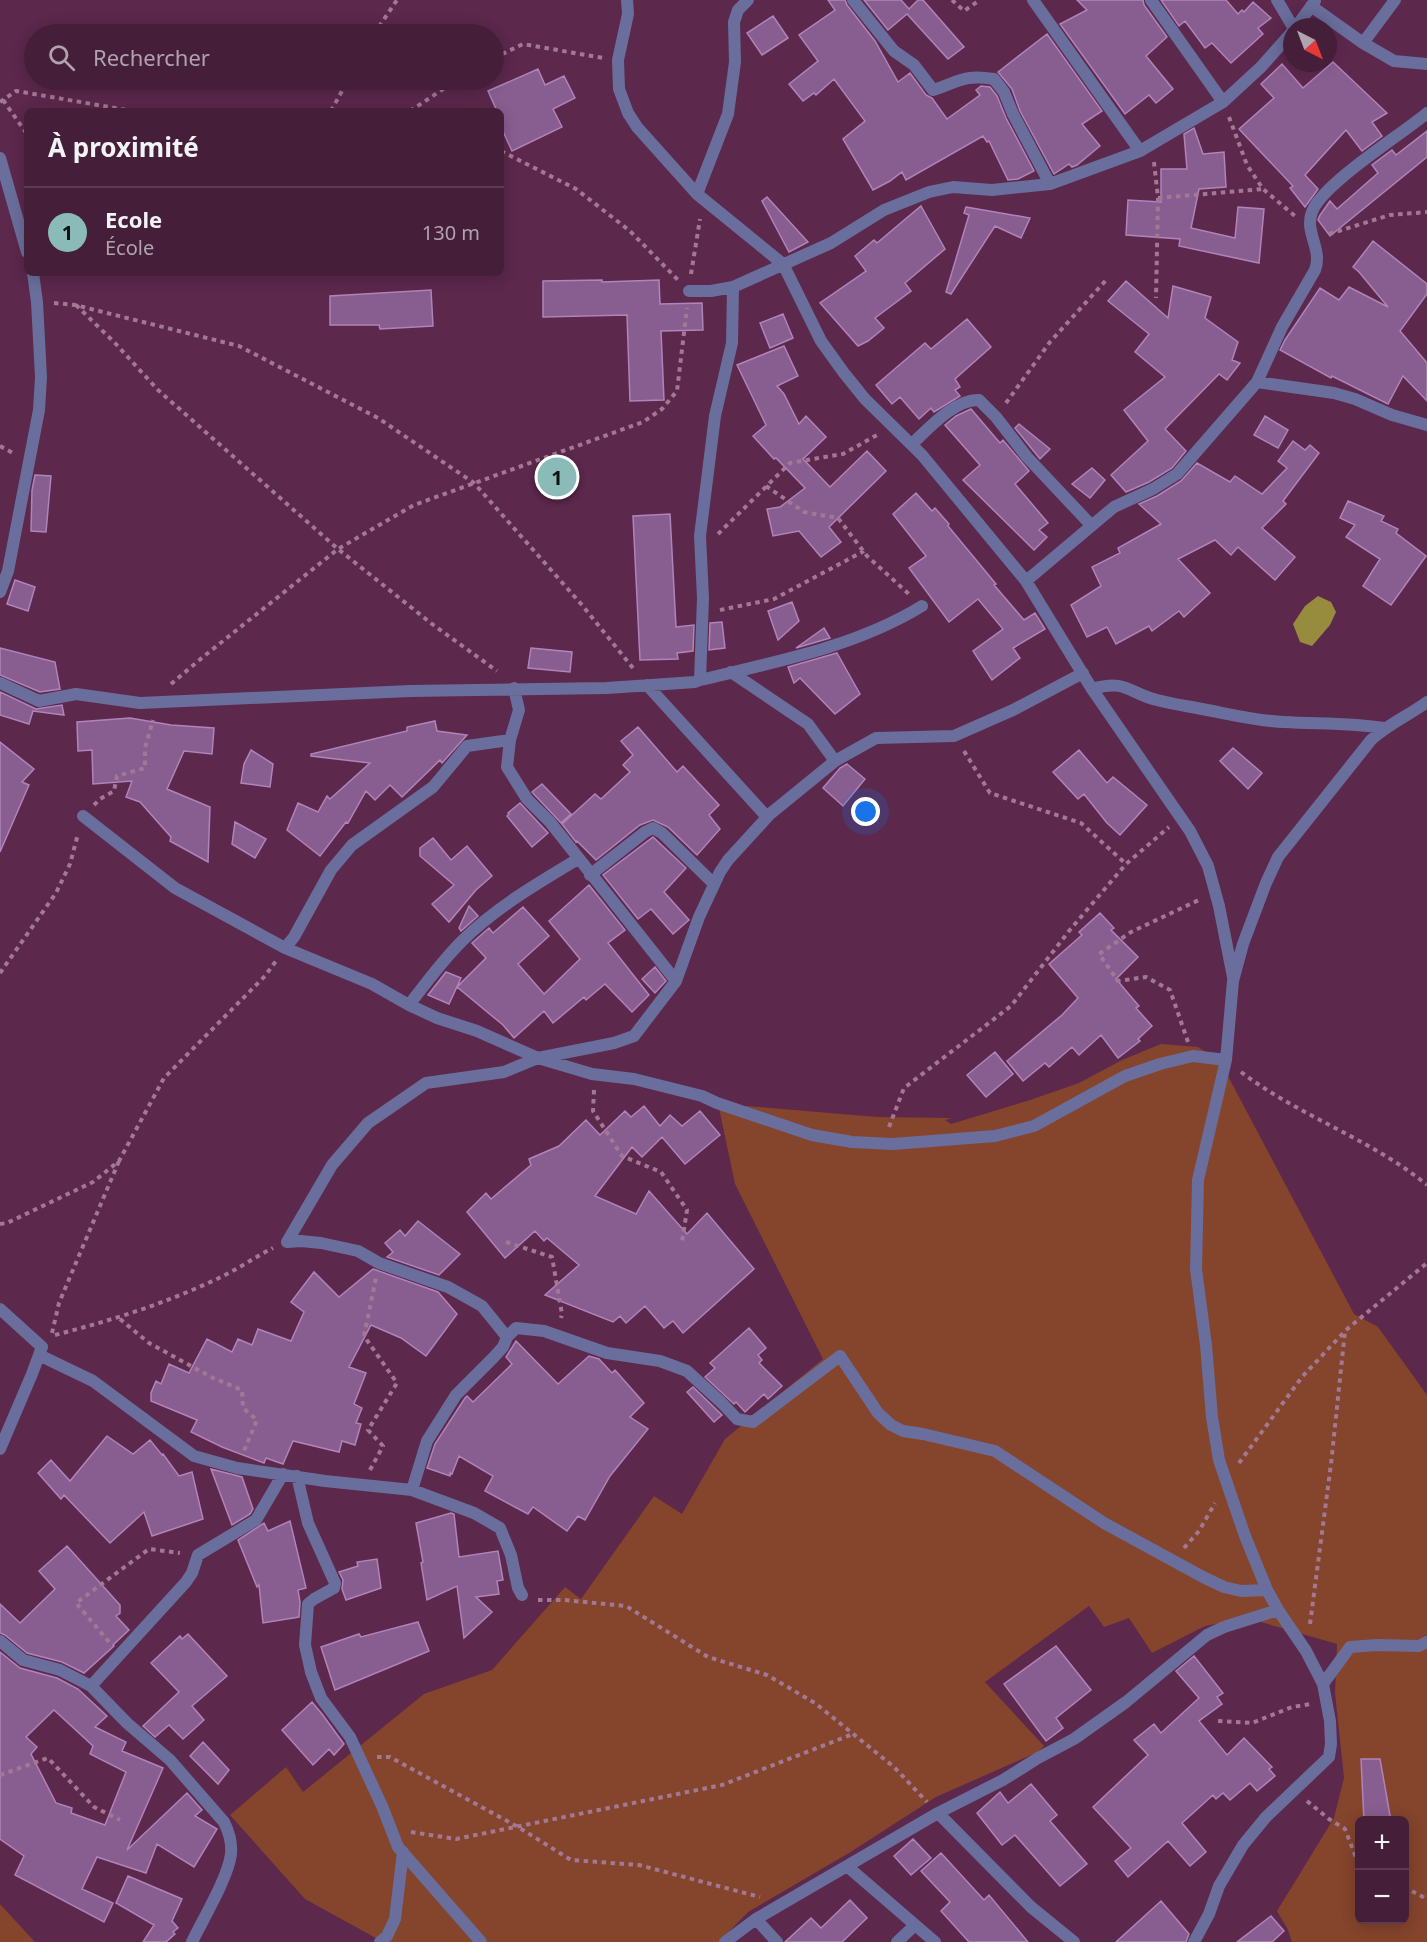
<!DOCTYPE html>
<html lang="fr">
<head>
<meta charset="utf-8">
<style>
  :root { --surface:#451e39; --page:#4f2b44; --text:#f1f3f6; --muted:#b0a2ae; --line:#5d3c53; --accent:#8bbbb9 }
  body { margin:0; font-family:"Noto Sans",sans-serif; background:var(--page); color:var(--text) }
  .controls { position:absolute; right:18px; bottom:18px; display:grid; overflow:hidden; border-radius:9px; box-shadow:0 3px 15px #0003 }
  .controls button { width:54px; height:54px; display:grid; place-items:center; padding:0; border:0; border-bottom:2px solid var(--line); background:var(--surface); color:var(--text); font:30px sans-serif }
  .compass { position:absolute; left:1283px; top:18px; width:54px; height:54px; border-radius:50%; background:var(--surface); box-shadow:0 3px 15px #0003; rotate:138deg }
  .you { position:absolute; left:866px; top:812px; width:21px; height:21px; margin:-15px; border:4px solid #fff; border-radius:50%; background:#1a73e8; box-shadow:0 0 0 9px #1a73e833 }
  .badge { display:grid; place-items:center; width:39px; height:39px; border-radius:50%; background:var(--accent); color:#111; font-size:20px; font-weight:700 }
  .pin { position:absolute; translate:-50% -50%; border:3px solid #fff; box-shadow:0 2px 6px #0006 }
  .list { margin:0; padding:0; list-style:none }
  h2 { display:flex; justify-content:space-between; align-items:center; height:78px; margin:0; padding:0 24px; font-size:26px }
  h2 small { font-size:20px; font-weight:400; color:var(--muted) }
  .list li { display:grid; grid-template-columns:39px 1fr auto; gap:18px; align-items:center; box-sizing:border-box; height:90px; padding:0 24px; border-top:2px solid var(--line) }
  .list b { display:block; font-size:22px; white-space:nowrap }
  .list p { margin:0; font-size:20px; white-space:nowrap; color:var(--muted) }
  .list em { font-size:20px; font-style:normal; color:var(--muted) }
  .icon { flex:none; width:33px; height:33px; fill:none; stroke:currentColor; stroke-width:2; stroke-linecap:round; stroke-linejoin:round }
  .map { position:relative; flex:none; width:1427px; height:1942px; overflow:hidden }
  .search { position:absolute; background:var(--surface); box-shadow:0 3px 15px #0003; left:24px; top:24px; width:480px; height:66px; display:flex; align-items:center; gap:15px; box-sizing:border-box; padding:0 21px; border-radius:33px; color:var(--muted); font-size:22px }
  .panel { position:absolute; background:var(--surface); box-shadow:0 3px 15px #0003; left:24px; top:108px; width:480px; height:168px; border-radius:9px }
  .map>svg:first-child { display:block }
  .green { fill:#85442c; fill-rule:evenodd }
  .water { fill:#978b3d }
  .building { fill:#885e91; stroke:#b083b9; stroke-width:1.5; fill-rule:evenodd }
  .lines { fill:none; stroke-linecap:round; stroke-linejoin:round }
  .path { stroke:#a37894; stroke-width:4; stroke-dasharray:4.5 4.5; stroke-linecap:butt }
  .street { stroke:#6a6e9c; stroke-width:12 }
</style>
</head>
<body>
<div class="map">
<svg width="1427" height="1942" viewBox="0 0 1427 1942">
  <rect width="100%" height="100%" fill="#5c284c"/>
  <!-- green -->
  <path class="green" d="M1161,1044L1198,1047L1220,1061L1354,1314L1378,1327L1427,1395V1942H1292L1288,1930L1277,1911L1334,1818L1344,1778L1335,1693L1337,1644L1247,1618L1205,1626L1152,1653L1129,1618L1104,1627L1089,1606L985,1682L1044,1746L1038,1752L936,1797L849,1853L748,1912L719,1942H383L305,1899L230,1815L286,1767L303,1792L424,1694L492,1670L565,1587L581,1599L654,1496L682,1514L725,1439L823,1359L735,1184L719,1108L747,1106L877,1117L952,1118L945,1120L951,1124L1030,1100L1079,1083L1122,1060ZM1360,1820H1404V1920H1360Z
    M0,1904L35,1942H0Z"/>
  <!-- water -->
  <path class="water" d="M1318,596L1331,602L1336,612L1330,625L1312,646L1300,642L1293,624L1305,606Z"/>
  <!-- building -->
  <path class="building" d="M828,0H845L847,5L875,41L898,82L910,73L926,95L932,98L947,119L980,95L976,90L981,86L990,87L997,96L1006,118L1034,171L1018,179L1008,180L989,141L987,142L983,136L906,180L902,172L890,181L873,190L843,139L865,121L834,79L816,95L814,93L803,101L789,84L818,61L799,35L835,10Z
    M864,0H901L909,9L918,0H923L964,47L948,59L907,14L888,30Z
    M1077,0H1143L1144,5L1167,37L1146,56L1173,89L1156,103L1149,95L1125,114L1060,24L1087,10Z
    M1161,0H1226L1238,14L1242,10L1244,12L1253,2L1271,18L1258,28L1263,34L1231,63L1212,43L1205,48L1185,21L1179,26Z
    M773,16L788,38L762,55L747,33Z
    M1047,34L1102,111L1082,124L1100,146L1077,165L1072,167L1069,164L1054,174L1020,111L1012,89L998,72Z
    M1333,62L1387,113L1372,122L1382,136L1362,151L1346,130L1305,175L1318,189L1305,207L1290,188L1293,186L1239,129L1274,98L1261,84L1282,64L1303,88Z
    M538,69L545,85L564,76L575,98L553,109L562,127L512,151L501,127V111H497L488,91Z
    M1194,128L1203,154L1224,152L1226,187L1199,189L1191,228L1235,238L1238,207L1264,209L1259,263L1179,246L1180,239L1126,235L1128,200L1161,202V169H1187L1184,134Z
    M1427,131V157L1330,236L1318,220L1320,215L1330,201L1337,209L1378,173L1372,165L1392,150L1396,155Z
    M767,197L808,242L789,252L762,201Z
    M921,206L945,249L905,283L911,291L875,318L884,328L868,341L858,346L820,303L866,271L855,256L874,240L877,243Z
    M966,207L1030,218L1021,238L995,226L951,294L946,292L969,215L964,213Z
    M1373,241L1427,284V294L1400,331L1427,363V401L1403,376L1388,404L1332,376L1331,378L1280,350L1285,340L1320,288L1339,300L1349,287L1388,307L1359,272L1353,267Z
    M602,280V282L659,280L660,304L702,303L703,330L661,331L664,400L630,401L627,315L543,317V281Z
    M1126,281L1168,318L1173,286L1211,297L1205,318L1238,342L1232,360L1240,363L1227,380L1219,374L1165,429L1186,451L1172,468L1149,482L1126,492L1111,475L1148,441L1124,410L1165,377L1135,352L1149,334L1108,301Z
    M431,290L433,326L380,329L379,325H330V296Z
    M783,314L793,338L770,348L760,323Z
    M967,319L991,347L955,379L960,387L955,390L960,396L934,412L931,408L919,419L900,397L892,404L876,385L925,343L931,349Z
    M784,346L798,376L777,386L784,394L799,424L806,416L826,437L803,459L830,487L867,451L886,471L829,527L841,542L821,557L799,531L773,536L767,509L780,507L805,488L776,458L774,459L753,436L766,425L737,365Z
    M971,409L1000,443L1003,440L1029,471L1015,484L1048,523L1039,530L1047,537L1034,550L963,480L980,465L945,425L956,416Z
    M1265,416L1288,430L1278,448L1254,435Z
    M1019,424L1050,449L1040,459L1015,428Z
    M1293,441L1305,450L1310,445L1319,453L1283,501L1286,504L1262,528L1295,557L1275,580L1238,547L1231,555L1215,540L1178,559L1210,593L1184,617L1179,611L1152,631L1149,626L1116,644L1107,627L1087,637L1071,605L1101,586L1092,567L1120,553L1118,548L1161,524L1139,504L1157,496L1181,481L1197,463L1230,482L1235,476L1262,494L1287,468L1278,461Z
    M1092,468L1105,480L1090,498L1072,484Z
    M35,475L51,476L46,532L31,531L32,490Z
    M916,493L932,511L935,508L949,524L948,526L996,584L994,585L1024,620L1035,613L1045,629L1013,648L1020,658L992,680L973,651L1003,629L978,599L949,622L909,568L926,556L893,514Z
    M1348,501L1384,516L1381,521L1398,529L1396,533L1426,556L1391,605L1363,586L1380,559L1346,537L1355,525L1340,518Z
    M670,514L676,627L694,625L693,651L677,653L678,659L640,660L633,516Z
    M15,580L35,587L28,611L7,604Z
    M792,602L799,621L778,640L768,611Z
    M722,622L725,648L709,650L710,623Z
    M824,628L830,638L796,648Z
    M0,648L55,662L60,689L40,692L0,675Z
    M531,648L572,652L570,672L528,668Z
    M837,653L860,694L835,714L800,678L794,683L788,667Z
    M0,692L36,709L62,705L64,715L33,711L29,724L0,715Z
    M130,718L171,725L214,728L212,754L184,751L167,789L210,807L208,862L170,841L171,837L140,802L126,797L132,781L93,784L92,750L78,751L77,722Z
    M435,721L437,731L467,735L442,763L440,760L402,797L390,785L375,800L366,791L348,823L346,822L320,856L287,830L298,803L318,812L327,796L330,799L370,763L311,756V754L407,731V727Z
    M638,727L677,772L683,766L719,805L709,815L720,829L697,855L668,827L653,820L640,825L596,860L577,841L576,842L562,824L595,794L601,799L630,772L623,765L633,755L621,741Z
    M0,742L34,769L22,782L29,785L0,852Z
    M1233,748L1262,773L1248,789L1220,761Z
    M251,750L273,764L270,787L241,783L244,764Z
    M1079,750L1107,783L1113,777L1147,805L1120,835L1107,823L1084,794L1078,799L1053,772Z
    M847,764L865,779L843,806L823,788L840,768Z
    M542,784L571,814L561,823L532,792Z
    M520,803L548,833L532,847L507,816L509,814L508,813Z
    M235,822L266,839L255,858L232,844Z
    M653,837L686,868L664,892L689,920L673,934L651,909L638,919L603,875Z
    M433,838L451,860L467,846L492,876L476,890L449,922L432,904L454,885L420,856V848Z
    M589,885L625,930L608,943L649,995L632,1012L605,984L586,1000L584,997L553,1023L544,1011L514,1038L503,1025L457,987L486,958L472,943L489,928L493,933L523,907L549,936L518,964L544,994L580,959L549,921Z
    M469,906L478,916L461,931L459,928Z
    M1100,913L1114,928L1111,930L1138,957L1116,979L1139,1006L1136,1008L1152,1026L1138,1039L1140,1041L1118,1058L1101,1035L1079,1055L1072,1047L1049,1067L1045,1063L1023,1081L1007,1061L1062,1015L1078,998L1049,964L1082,935L1079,932Z
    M655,967L666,981L655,993L642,979Z
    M446,972L461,978L449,1004L428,995Z
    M995,1052L1013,1074L986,1097L967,1075Z
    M644,1106L660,1126L670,1115L682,1126L700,1111L720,1135L685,1164L662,1137L642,1157L632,1147L595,1196L636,1214L649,1191L687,1234L707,1213L754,1269L683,1333L673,1321L664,1328L645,1306L626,1323L620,1316L613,1322L545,1295L579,1265L547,1238L544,1241L535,1231L505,1258L467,1212L486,1193L491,1199L531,1165L529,1159L559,1146L586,1120L600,1135L625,1111L631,1117Z
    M418,1221L460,1254L439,1275L387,1257L393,1252L385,1243L400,1230L405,1236Z
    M373,1269L438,1292L457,1314L426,1356L401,1338L371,1325L349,1367L366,1373L354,1404L362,1408L356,1423L361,1424L355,1445L342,1441L339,1452L293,1441L283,1464L266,1458L264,1463L222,1447L191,1432L197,1420L151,1401V1393L156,1381L161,1384L169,1364L189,1373L207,1339L232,1352L238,1339L252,1345L258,1329L291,1341L304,1312L291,1302L314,1272L339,1297Z
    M749,1328L766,1348L758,1355L762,1360L759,1363L782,1386L768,1399L764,1394L745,1412L736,1402L734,1404L705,1377L715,1368L710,1363Z
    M516,1341L558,1384L589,1356L599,1359L612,1373L615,1370L644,1403L630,1417L648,1429L610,1476L585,1520L578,1516L567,1531L533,1507L528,1514L485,1491L493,1476L459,1456L452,1474L450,1473V1476L427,1468L435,1444L465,1398L467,1396L473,1402L512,1364L506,1357Z
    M693,1387L722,1415L714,1422L687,1392Z
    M107,1436L133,1454L150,1440L162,1455L163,1454L179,1476L192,1472L203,1519L152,1536L144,1512L110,1543L64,1495L61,1499L38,1473L51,1460L70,1481Z
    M211,1469L242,1477L253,1509L250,1514L232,1525Z
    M451,1513L454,1514L459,1557L498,1551L503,1580L497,1581L499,1594L476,1597L492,1612L464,1638L457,1586L427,1600L421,1563L423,1562L416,1523Z
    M290,1521L306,1588L298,1590L300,1602L299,1617L263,1623L259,1585L257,1587L238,1540L264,1523L268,1531Z
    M67,1546L120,1605V1613L116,1616L129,1630L113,1645L114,1646L84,1673L62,1662L27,1653L5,1635L0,1633V1604L20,1623L55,1589L39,1571Z
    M377,1559L381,1588L346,1600L342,1589L343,1580L339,1572L358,1566L357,1562Z
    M418,1622L429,1651L335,1690L321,1647L359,1634L361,1637Z
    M188,1634L227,1676L192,1706L204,1720L183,1739L169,1725L155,1737L143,1726L179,1692L151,1663L180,1636L182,1639Z
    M1056,1646L1091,1690L1056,1718L1063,1728L1046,1741L1004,1684Z
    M0,1652L20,1668L57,1678L78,1689L107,1716L95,1727L126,1742L122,1751L163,1768L127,1850L187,1793L202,1810L195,1816L217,1829L194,1867L157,1844L146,1873L97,1857L82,1889L113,1903L104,1922L15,1875L24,1856L0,1839ZM54,1710L93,1746L90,1754L126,1772L105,1825L71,1813L72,1808L56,1803L31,1754L37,1747L26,1737Z
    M1194,1656L1223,1693L1217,1697L1222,1704L1199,1721L1227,1755L1244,1738L1272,1767L1269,1769L1275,1776L1257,1791L1250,1783L1230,1800L1223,1793L1216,1799L1213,1795L1182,1823L1206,1852L1190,1866L1168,1841L1128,1877L1115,1861L1131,1848L1093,1807L1148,1755L1134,1740L1154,1724L1161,1733L1199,1698L1176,1671Z
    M312,1702L322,1714L344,1744L334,1755L329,1749L313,1765L282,1730Z
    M203,1742L229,1770L218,1784L190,1756Z
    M1361,1759H1380L1391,1821H1364Z
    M1031,1784L1057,1815L1050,1821L1087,1864L1060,1886L1015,1835L1002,1845L977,1813L1000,1792L1008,1803Z
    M913,1839L931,1858L911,1875L894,1856Z
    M941,1853L984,1900L989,1895L1028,1942H969L941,1911L950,1902L921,1871Z
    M128,1876L182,1899L172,1921L178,1928L173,1932L175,1934L166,1942H143L154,1925L116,1903Z
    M850,1900L867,1918L842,1942H785L811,1918L821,1928Z
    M1161,1901L1189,1934L1186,1942H1116Z
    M1271,1916L1284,1931L1272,1942H1237Z"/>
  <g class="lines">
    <!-- path -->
    <path class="path" d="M952,0L964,11L980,0
      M374,34L397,0
      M494,58L523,44L603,58
      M3,100L27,134
      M0,102L16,91L133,111
      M331,111L348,80
      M410,111L457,80
      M1229,117L1247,165L1263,189L1295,216
      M501,151L576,189L630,231L678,280
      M1154,162L1158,198L1156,298
      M1158,198L1263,189
      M1329,234L1390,215L1427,212
      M691,274L700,219
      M54,303L75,305L239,346L378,418L474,483L582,605L633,668
      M76,305L115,343L158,390L338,549L432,624L497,671
      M1006,403L1050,342L1108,278
      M0,446L13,453
      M766,486L804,512L838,518L867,556L910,595
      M718,534L790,463L843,454L877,435
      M720,610L774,599L864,551
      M171,684L203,657L338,549L414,505L643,422L662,409L677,391L687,308
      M964,751L990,793L1081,823L1126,864
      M94,805L100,799L114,791L117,776L145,768V748L153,720
      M0,973L56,893L70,864L78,834
      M1188,1042L1170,990L1146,977L1118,981L1099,954L1131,932L1201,899
      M1241,1072C1299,1116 1371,1139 1427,1185
      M594,1090L593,1111L622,1156L661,1172L687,1210L682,1242
      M889,1127L904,1088L1011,1006L1069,931L1126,864L1169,827
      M0,1224L7,1223L93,1182L119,1161L164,1078L265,976L276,961
      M506,1242L552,1257L562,1314L561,1318
      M120,1319L149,1343L213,1378L242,1390L243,1408L257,1420L244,1451
      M52,1333L59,1303L119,1161
      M55,1335C113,1320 167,1303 221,1277C238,1269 255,1257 273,1248
      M1239,1463L1302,1377L1346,1330L1427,1263
      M370,1470L383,1446L368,1430L397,1383L364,1336L376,1278
      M1184,1548L1199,1531L1215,1503
      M538,1600H564L626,1606L708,1657L767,1675L815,1703L894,1767L927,1802
      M1310,1624L1331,1464L1345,1331
      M109,1642L76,1603L149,1549L180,1553
      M1218,1721L1252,1723L1292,1707L1311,1704
      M377,1757H390L518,1827L571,1860L639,1865L760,1897
      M0,1775L48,1758L94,1807L120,1820
      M1307,1801L1329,1819L1345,1829L1360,1868
      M411,1832L456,1839L722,1785L853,1734
      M1404,1887L1427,1899"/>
    <!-- street -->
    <path class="street" d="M627,0L628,14L618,60L619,89L628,113L637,127L697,194L783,264L821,341L844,373L865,399L922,455L1026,581L1092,689L1190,831L1208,866L1219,906L1233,977
      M853,0L894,51L914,65L933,90C959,82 963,74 994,79L1004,92L1013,114L1050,184
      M1033,0L1140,151
      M1151,0L1223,102
      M1277,0L1293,27
      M1311,6L1363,43L1394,61L1427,64
      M1296,27L1315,1
      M1363,43L1395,0
      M0,158L27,252
      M697,194L728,114L735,62L734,22L738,10L748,0
      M689,291H711L733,287L831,243L884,210L929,192L953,187L992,190L1050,184L1140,151L1223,102L1261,67L1292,32
      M1257,382L1282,327L1315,270C1323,249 1304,232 1312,212C1322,184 1401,135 1427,113
      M912,444C929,428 955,399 979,400L996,417L1027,457L1091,525
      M1026,581L1114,507L1153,489L1177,474L1257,382L1334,393L1355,399L1392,415L1427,425
      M0,592L8,571L39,410L41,377L37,302L33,273
      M731,672L808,724L835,761
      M700,680C775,662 855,647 922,606
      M0,683L39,701L76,694L140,703L410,691L607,688L695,682L700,680L703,598L700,536L715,416L732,343L733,287
      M647,685L767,817
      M514,688L519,710L510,740L507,767L527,799L550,822L676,981
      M1092,689C1127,679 1128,693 1157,700C1172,704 1187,706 1202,709C1229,714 1257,721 1284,722C1317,724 1351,723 1384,728
      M83,816L175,888L285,948L372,984L409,1005L437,1018L477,1031L538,1058L592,1074L634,1079L702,1096L717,1103L812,1135L852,1142L893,1144L995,1136L1034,1126L1125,1076L1160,1064L1193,1056L1226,1060
      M590,875L645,832L653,828L662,833L714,884
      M285,948L294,937L331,870L352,845L433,787L467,746L510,740
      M409,1005C426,983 442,961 462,941C495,908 538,883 578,859
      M287,1242L332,1165L368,1123L426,1083L504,1072L538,1058L614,1043L634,1036L676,981L699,917L720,872L728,860L770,814L835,761L876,738L954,736L1013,710L1083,673
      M287,1242L301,1241L321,1243L358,1251L379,1263L448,1287L482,1306L507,1337
      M0,1309L42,1347L32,1374L0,1449
      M39,1355L93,1381L194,1456L237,1468L325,1481L412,1490L474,1513L500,1528L511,1555L518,1588L522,1595
      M297,1476L308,1523L335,1583L334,1588L314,1599L308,1604L305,1645L311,1672L321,1698L350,1737L382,1806L398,1847L481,1942
      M412,1490L427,1441L456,1395L493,1358L503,1347L507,1337L516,1328L544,1331L607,1353L660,1361L687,1371L722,1403L737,1419L753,1422L840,1356L878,1413L891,1425L903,1431L923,1434L995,1451L1104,1523L1203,1577L1224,1587L1241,1591L1267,1590
      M0,1641L23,1660L60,1670L91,1686L127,1723L170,1760L224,1822C229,1832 232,1843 231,1854C228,1878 203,1919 192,1942
      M1323,1684L1350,1647L1377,1645L1419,1646L1427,1642
      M91,1686L186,1582L192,1573L198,1555L256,1520L283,1474
      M938,1813L1031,1907L1074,1942
      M848,1867L935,1942
      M756,1919L777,1942
      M380,1942L387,1936L395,1919L403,1852
      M725,1942L756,1919L938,1813L1003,1780L1038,1758L1074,1739L1126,1702L1207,1635L1224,1627L1278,1610
      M897,1942L915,1925
      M1194,1942L1209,1914L1219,1886L1243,1845L1266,1817L1329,1757L1331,1744L1330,1721L1323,1684L1306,1651L1278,1610L1267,1590L1245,1536L1219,1460L1212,1417L1206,1345L1196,1269L1198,1180L1226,1060L1233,981L1243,944L1266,883L1278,857L1371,740C1388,724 1408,716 1427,702"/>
  </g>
</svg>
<div class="controls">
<button>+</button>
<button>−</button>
</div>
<svg class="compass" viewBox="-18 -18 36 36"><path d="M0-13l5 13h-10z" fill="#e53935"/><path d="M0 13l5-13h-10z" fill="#b0a2ae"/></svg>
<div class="you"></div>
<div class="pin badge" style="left:557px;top:477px">1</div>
<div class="search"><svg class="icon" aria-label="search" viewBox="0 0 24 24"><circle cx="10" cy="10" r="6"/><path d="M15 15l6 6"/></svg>Rechercher</div>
<section class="panel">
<h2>À proximité<small></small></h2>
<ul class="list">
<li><span class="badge">1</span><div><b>Ecole</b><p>École</p></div><em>130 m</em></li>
</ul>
</section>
</div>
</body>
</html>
